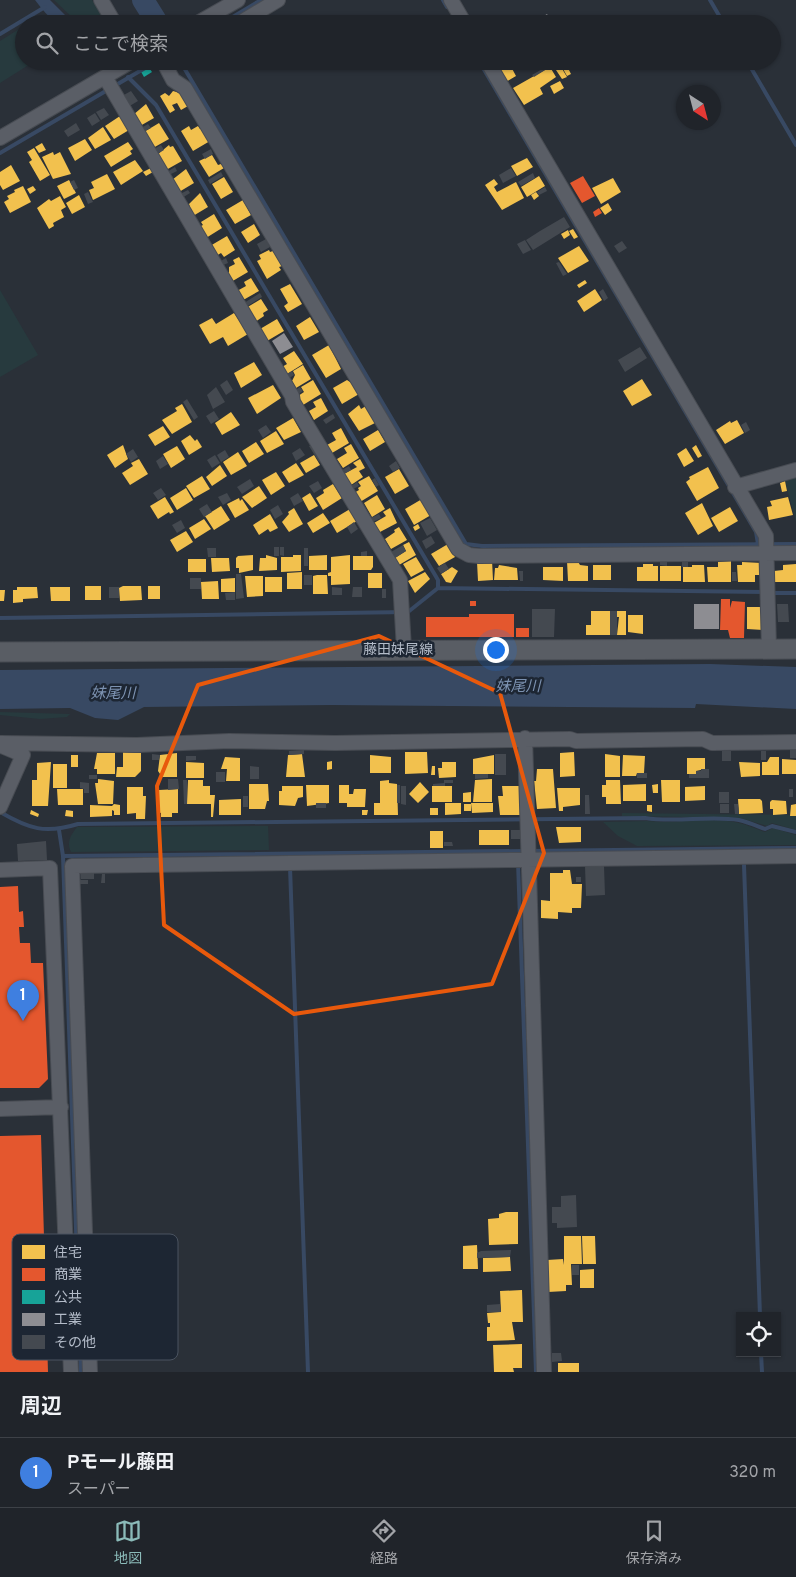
<!DOCTYPE html>
<html lang="ja">
<head>
<meta charset="utf-8">
<style>
  :root { --surface:#20242a; --page:#282c32; --text:#f1f3f6; --muted:#a2a4a8; --line:#3d4147; --accent:#8bbbb9 }
  body { margin:0; font-family:Overpass,"Noto Sans JP",sans-serif; background:var(--page); color:var(--text) }
  .controls { position:absolute; right:15px; bottom:15px; display:grid; overflow:hidden; border-radius:0px; box-shadow:0 1px 4px #0004 }
  .controls button { width:45px; height:45px; display:grid; place-items:center; padding:0; border:0; border-bottom:1px solid var(--line); background:var(--surface); color:var(--text); font:25px sans-serif }
  .compass { position:absolute; left:676px; top:85px; width:45px; height:45px; border-radius:50%; background:var(--surface); box-shadow:0 1px 4px #0004; rotate:144deg }
  .you { position:absolute; left:495px; top:649px; width:18px; height:18px; margin:-12px; border:4px solid #fff; border-radius:50%; background:#1a73e8; box-shadow:0 0 0 8px #1a73e833 }
  .badge { display:grid; place-items:center; width:32px; height:32px; border-radius:50%; background:var(--accent); color:#fff; font-size:16px; font-weight:700 }
  .pin { position:absolute; translate:-50% -41px; filter:drop-shadow(0 1px 2px #0008) }
  .pin::after { content:''; position:absolute; top:26px; width:18px; height:15px; background:inherit; clip-path:polygon(0 0,100% 0,50% 100%) }
  .list { margin:0; padding:0; list-style:none }
  h2 { display:flex; justify-content:space-between; align-items:center; height:65px; margin:0; padding:0 20px; font-size:21px }
  h2 small { font-size:16px; font-weight:400; color:var(--muted) }
  .list li { display:grid; grid-template-columns:32px 1fr auto; gap:15px; align-items:center; box-sizing:border-box; height:70px; padding:0 20px; border-top:1px solid var(--line) }
  .list b { display:block; font-size:19px; white-space:nowrap }
  .list p { margin:0; font-size:16px; white-space:nowrap; color:var(--muted) }
  .list em { font-size:16px; font-style:normal; color:var(--muted) }
  .icon { flex:none; width:28px; height:28px; fill:none; stroke:currentColor; stroke-width:2; stroke-linecap:round; stroke-linejoin:round }
  .map { position:relative; flex:none; width:796px; height:1372px; overflow:hidden }
  .search { position:absolute; background:var(--surface); box-shadow:0 1px 4px #0004; left:15px; right:15px; top:15px; height:55px; display:flex; align-items:center; gap:12px; box-sizing:border-box; padding:0 18px; border-radius:28px; color:var(--muted); font-size:19px }
  .sheet { height:135px; background:var(--surface) }
  nav { display:flex; justify-content:space-around; align-items:center; box-sizing:border-box; height:70px; border-top:1px solid var(--line); background:var(--surface); font-size:14px; color:var(--muted) }
  nav a { display:grid; justify-items:center; gap:2px }
  nav .on { color:var(--accent) }
  .map>svg:first-child { display:block }
  .green { fill:#273a3e }
  .water { fill:#384963 }
  .homes { fill:#f2c14e }
  .shops { fill:#e4572e }
  .public { fill:#17a398 }
  .industry { fill:#8d8d92 }
  .lines { fill:none; stroke-linecap:round; stroke-linejoin:round }
  .stream { stroke:#384963; stroke-width:4 }
  .river { stroke:#384963; stroke-width:22 }
  .building { fill:#444950 }
  .minor-casing { stroke:#484c53; stroke-width:16 }
  .secondary-casing { stroke:#484c53; stroke-width:21 }
  .minor { stroke:#5a5e66; stroke-width:14 }
  .secondary { stroke:#595d64; stroke-width:19 }
  .marked { fill:none; stroke:#e8590c; stroke-width:4; stroke-linejoin:round }
  .labels { text-anchor:middle; dominant-baseline:central; stroke-width:5; stroke-linejoin:round; paint-order:stroke }
  .street-label { font-size:14px; fill:#b4bcc9; stroke:#1d2633 }
  .water-label { font-size:15px; font-style:italic; fill:#7c92b1; stroke:#1d2633 }
  .key { fill:#1d2633; stroke:#4a5360; stroke-width:1 }
  .key-label { font-size:14px; fill:#b4bcc9 }
</style>
</head>
<body>
<div class="map">
<svg width="796" height="1372" viewBox="0 0 796 1372">
  <rect width="100%" height="100%" fill="#2a3038"/>
  <!-- green -->
  <path class="green" d="M54,0H92L107,24L77,22Z
    M24,26V61H35L0,83V41Z
    M0,290L38,355L0,377Z
    M796,473V522L784,477Z
    M0,712L70,714L67,717L40,719L0,715Z
    M622,813L796,815V830L772,823L767,826L740,818L622,816Z
    M647,821C676,824 710,816 739,823C748,825 756,829 765,832L773,828L796,835V845L637,846L618,836L603,822Z
    M268,826L269,850L71,852C66,842 71,835 77,827Z"/>
  <!-- water -->
  <path class="water" d="M35,0H50L74,24C52,24 48,16 35,0Z
    M710,664L796,667V709L696,704L695,708L332,705L144,707L118,720L95,718L70,708L0,709V670Z"/>
  <!-- homes -->
  <path class="homes" d="M504,61H508L516,76L506,82L496,66Z
    M566,64L571,74L567,76L562,67Z
    M550,67L556,77L540,88L543,94L524,105L513,88Z
    M561,67L567,77L562,79L556,70Z
    M560,81L564,88L554,94L550,86Z
    M173,91L180,93L188,106L181,110L177,103L172,105L175,110L170,113L160,96L165,93L169,96Z
    M146,104L154,118L140,126L133,115Z
    M120,116L129,130L114,139L105,126Z
    M159,123L169,139L153,148L144,132Z
    M189,126L191,130L198,126L200,129L202,128L210,141L193,151L181,131Z
    M103,127L111,140L95,149L88,138Z
    M85,139L92,150L75,161L68,148Z
    M128,142L133,149L130,151L132,154L111,167L104,156Z
    M42,143L46,150L39,153L35,147Z
    M169,145L170,147L173,146L182,161L166,170L157,155Z
    M34,148L50,175L40,181L29,162L32,160L27,152Z
    M53,152L54,155L60,152L71,174L53,179L42,157Z
    M212,155L218,165L221,164L224,168L209,177L199,161Z
    M527,158L533,167L517,176L511,166Z
    M135,160L143,171L121,185L113,172Z
    M11,165L20,181L3,190L0,185V172Z
    M151,168L153,172L146,176L143,172Z
    M186,169L194,183L179,192L172,180Z
    M107,174L115,189L93,200L89,190L94,188L91,182Z
    M539,176L545,186L527,197L521,187Z
    M224,177L233,192L221,199L212,184Z
    M613,178L621,192L601,204L592,188Z
    M494,179L498,184L494,187L497,192L516,182L524,198L502,210L485,185Z
    M69,180L76,193L64,199L57,186Z
    M23,186L31,202L10,213L4,202L9,199L7,196L15,192L14,190Z
    M33,186L36,190L30,194L27,189Z
    M536,192L539,196L534,200L531,195Z
    M200,193L208,207L193,216L188,208L190,207L189,204Z
    M79,195L85,207L72,214L66,203Z
    M60,196L66,207L61,210L64,217L53,223L54,226L49,229L37,208L49,199L51,201Z
    M243,200L251,215L235,224L226,210Z
    M608,203L612,210L605,215L600,208Z
    M214,214L222,228L206,238L199,227L203,225L201,222Z
    M254,224L260,235L248,243L241,232Z
    M573,229L578,237L574,239L569,231Z
    M568,230L570,235L564,239L561,234Z
    M227,236L235,250L224,257L221,253L216,256L210,246Z
    M579,246L589,261L568,273L558,258Z
    M269,250L270,252L273,251L282,266L279,267L281,270L267,279L257,261L261,259L259,255Z
    M239,257L248,272L231,282L227,274L229,272V267L235,264L233,260Z
    M251,278L259,291L245,299H241L237,291L246,286L244,282Z
    M585,280L587,283L579,288L577,285Z
    M290,284L302,304L288,312L284,306L288,303L280,289Z
    M595,289L602,300L584,312L577,301Z
    M261,299L268,310L263,313L264,316L255,322L246,308Z
    M234,313L248,334L228,346L223,337L210,344L199,325L212,318L216,324Z
    M310,317L319,332L304,340L296,326Z
    M277,319L284,331L267,341L260,329Z
    M329,345L341,369L326,378L312,355Z
    M294,351L303,364L287,374L282,367L287,364L283,358Z
    M254,362L262,375L241,388L234,373Z
    M303,365L311,379L296,388L292,381L295,375L293,371Z
    M642,379L652,395L632,406L623,391Z
    M313,380L321,394L303,405L298,396L304,392L301,387Z
    M347,380L353,384L359,394L342,404L333,388Z
    M273,385L281,398L257,414L248,398Z
    M321,398L328,411L314,420L309,411L316,407L313,402Z
    M182,404L192,422L172,434L162,420L177,411L175,408Z
    M359,405L361,409L366,406L375,423L359,431L348,414Z
    M231,412L240,425L222,435L215,423Z
    M293,418L301,432L284,440L276,428Z
    M737,420L744,433L725,444L716,430L730,421L731,423Z
    M163,426L170,437L155,446L148,435Z
    M341,428L349,443L332,453L327,445L336,440L332,433Z
    M378,430L385,442L370,451L363,439Z
    M276,431L284,444L267,453L260,441Z
    M190,435L195,441L197,439L202,447L189,455L181,441Z
    M256,442L264,454L249,463L242,451Z
    M351,444L359,458L343,468L337,459L347,453L344,448Z
    M123,445L128,459L115,468L107,455Z
    M696,445L702,456L698,458L692,448Z
    M177,446L185,459L171,468L163,454Z
    M686,448L694,461L684,467L677,454Z
    M238,452L247,466L231,475L223,462Z
    M314,455L320,465L306,473L300,463Z
    M139,459L148,474L130,485L122,473L133,466L131,463Z
    M360,459L365,468L359,471L363,477L351,485L344,474L357,467L353,463Z
    M296,463L304,475L289,483L282,472Z
    M220,465L227,476L212,486L206,477Z
    M708,467L719,488L697,501L686,482L690,479L689,477Z
    M399,469L409,486L395,494L385,477Z
    M276,472L285,486L271,495L262,480Z
    M202,476L210,489L194,498L186,486Z
    M369,476L378,491L360,502L354,493L359,490L358,488L361,486L358,482Z
    M785,481L787,491L782,492L780,483Z
    M333,484L342,498L323,510L316,498L324,493L323,490Z
    M259,486L267,498L252,508L242,497Z
    M186,488L193,500L177,510L170,498Z
    M310,493L318,506L309,511L302,498Z
    M377,495L385,509L372,517L364,503Z
    M165,497L174,512L170,514L169,512L158,519L150,506Z
    M788,497L793,515L769,520L767,507L772,506L770,501Z
    M239,498L240,501L242,499L249,510L235,518L227,504Z
    M422,499L431,515L414,525L405,509Z
    M702,503L713,526L698,535L685,513Z
    M221,506L230,520L214,530L205,516Z
    M730,507L738,521L719,532L711,518Z
    M294,508L303,524L289,532L282,522L289,514L288,512Z
    M390,508L397,523L380,532L374,523L386,516L383,512Z
    M350,509L357,521L337,533L330,521Z
    M323,513L330,523L313,533L307,523Z
    M270,514L278,528L270,532L268,529L259,535L253,525Z
    M204,519L211,529L195,539L189,528Z
    M418,524L420,528L415,531L413,527Z
    M399,527L407,540L391,549L385,539L395,532L394,530Z
    M186,531L193,542L177,552L170,540Z
    M409,542L416,555L399,565L395,558L406,551L403,545Z
    M448,544L455,557L439,566L431,554Z
    M253,555V570L239,573V568H236V558L238,556Z
    M266,555L277,558V570L259,571L260,558H266Z
    M293,555H301V571L281,572V557H293Z
    M327,555V570H309V556Z
    M350,555V584L331,585V576H328V573L331,572V557Z
    M353,556H373V567L371,570H353Z
    M416,557L424,570L411,577L403,564Z
    M211,558H229L230,571L212,572Z
    M188,559H206V572H188Z
    M492,560L493,580L478,581L477,562Z
    M577,560L580,565L588,566V581H568L567,561Z
    M731,561V582H708L707,567H718V562Z
    M742,562L762,563V575H755V582H738L737,565H742Z
    M643,564H653V566H658V581H637V567H643Z
    M796,564V582H774V571L783,570V565Z
    M499,565L517,568L518,580H494L495,568H498Z
    M593,565H611V580H593Z
    M692,565H704L705,582H683V567H692Z
    M660,566H681V581H660Z
    M452,567L458,571L451,583L446,582L441,574Z
    M543,567H563V581L543,580Z
    M302,572V589H287V573Z
    M425,572L430,579L415,593L408,581Z
    M368,573H382V588H368Z
    M317,575H327L328,594H313V576Z
    M245,576H263V596L247,597Z
    M265,577H282V592H265Z
    M235,578V592H221V579Z
    M218,581L219,599H202L201,582Z
    M85,586H101V600H85Z
    M123,586H141L142,600L120,601L119,588Z
    M148,586H160V599H148Z
    M17,587H37L38,598L23,599V602L13,603V590H17Z
    M50,587H70V601H51Z
    M0,590H5L4,601H0Z
    M747,607H763V630L747,629Z
    M591,611H610V635H586V625H591Z
    M617,611H626V635H617L619,617H617Z
    M628,615H643V634L628,632Z
    M123,752L141,753V771L135,777H116L117,767H123Z
    M405,752H427L428,773L405,774Z
    M574,752L575,776L560,777V753Z
    M97,753H115V774H97V769H94Z
    M177,753V777H162L158,771L160,755Z
    M302,754L305,777H286L288,755Z
    M605,754L620,756V777H605Z
    M71,755H78V767H71Z
    M370,755L391,757V773H370Z
    M494,755V774H473V759Z
    M623,755L645,756L644,773H637L636,776H622Z
    M225,757L240,758V781H226L227,769H221Z
    M770,757H779V775H762V762H767Z
    M687,758H705V769L696,771V774H687Z
    M782,759L796,760V774H782Z
    M332,761V769L327,770V762Z
    M51,762L48,806H32V780H37V763Z
    M186,762L204,763V778H186Z
    M442,762H456V777L439,778L438,768H442Z
    M739,762L760,763V776L741,777Z
    M53,764H67V788H53Z
    M432,766H435V775H431Z
    M537,769H553L556,808L537,809L534,781H536Z
    M98,779L114,781L113,804H98L95,783H98Z
    M492,779V802H473L475,780Z
    M188,780H203V786H210V795H215L213,817H211V804H187Z
    M389,780V783L397,784L398,815H374V803H380V781Z
    M606,780H620L621,804H606V797H602V785H606Z
    M661,780H680V802H662Z
    M420,782L429,792L418,803L409,794Z
    M249,784H268L269,801H267L265,809H249Z
    M646,784V801H623V785Z
    M658,784V793H653L652,785Z
    M306,785H329V803L307,806Z
    M339,785H349V794H353L354,789H366L365,807H347V803H339Z
    M282,786H303V797L298,798L295,806L279,805V791H282Z
    M432,786H452V802H432Z
    M502,786H521L523,815H500L498,796H503Z
    M705,786V800L685,801V787Z
    M127,787H143V796H146L145,819H136V813L127,814Z
    M557,788H580V805L563,807V811H559Z
    M57,789H83V805H58Z
    M178,789V813H172V817H161V813L157,812L159,790Z
    M471,792V802H463V793Z
    M241,799V815H219V800Z
    M738,799H760L762,801L763,813L739,814Z
    M772,800L786,801L787,814L773,815V809H770V802Z
    M445,803H461V814L445,815Z
    M471,803H493V812L472,813Z
    M114,804L120,805V815H114V811L112,810V816L90,817V805L112,806Z
    M464,804H471V811H464Z
    M796,804V816H790L791,805Z
    M647,805H652V812L647,811Z
    M430,808H438V815H430Z
    M31,810L39,814L38,817L30,814Z
    M66,810L73,811V817L65,816Z
    M362,810H368L367,815H362Z
    M556,827H581V842L559,843Z
    M479,830H509V845H479Z
    M430,831H443V848H430Z
    M563,870H570L572,884H582L581,908H572V913L558,912V919L541,918V900L550,901V873H563Z
    M506,1212H518V1244L489,1245L488,1219L499,1218V1214Z
    M564,1236H581L582,1264H571L572,1285H566V1291L548,1292L547,1260L563,1259L564,1265Z
    M582,1236H595L596,1264H583Z
    M477,1245L478,1269H463V1246Z
    M510,1257L511,1271L483,1272V1258Z
    M594,1269V1288H580V1270Z
    M522,1290L523,1322H512L515,1340L487,1341V1327H490V1323H488L487,1313L501,1312L500,1291Z
    M522,1344V1368H513L514,1372H494L493,1345Z
    M558,1363H579V1372H558Z"/>
  <!-- shops -->
  <path class="shops" d="M583,176L595,196L582,203L570,183Z
    M599,208L602,213L595,217L593,212Z
    M721,599H730V608L732,601L745,602L744,638H730L728,630H720Z
    M470,601H476V606H470Z
    M469,614H514V637H426V617H469Z
    M516,628H529V637H516Z
    M18,886L19,912L23,911L24,927H19L20,943H30L31,963H43L48,1079L39,1088H0V887Z
    M41,1135L48,1372H0V1136Z"/>
  <!-- public -->
  <path class="public" d="M148,66L152,72L144,77L140,70Z"/>
  <!-- industry -->
  <path class="industry" d="M547,14L553,24H531Z
    M284,333L293,347L280,354L272,341Z
    M694,604H719V629H694Z"/>
  <g class="lines">
    <!-- stream -->
    <path class="stream" d="M443,0L447,7
      M710,0L724,24
      M221,24L261,0
      M0,34L45,7
      M180,61L466,544L482,546L796,544
      M479,61L756,532L758,544
      M747,61L796,145
      M128,77L156,105L438,580V588
      M0,153L157,61
      M771,593H796
      M0,618L408,612L438,588L764,592
      M0,812C29,829 45,834 78,824L645,818C676,823 709,815 739,820C748,822 757,826 765,829L772,826L796,832
      M59,830L63,856L81,1372
      M63,856L796,848
      M518,862L536,1372
      M744,865L760,1316
      M290,867L308,1372
      M761,1353L762,1372"/>
    <!-- river -->
    <path class="river" d="M143,0L158,24"/>
  </g>
  <!-- building -->
  <path class="building" d="M549,65L550,67L534,77L532,75Z
    M131,91L138,101L128,107L122,96Z
    M104,108L109,115L101,120L96,112Z
    M95,113L100,121L92,126L87,118Z
    M76,123L80,130L68,137L64,131Z
    M148,124L151,128L143,132L141,128Z
    M161,145L164,150L157,154L154,149Z
    M211,149L213,154L205,159L202,154Z
    M175,167L177,171L169,175L167,172Z
    M511,168L516,176L503,183L499,175Z
    M221,172L223,176L210,184L208,180Z
    M533,173L535,178L521,186L518,182Z
    M74,180L78,188L74,190L70,182Z
    M545,187L547,191L539,195L537,192Z
    M188,190L190,193L182,198L180,194Z
    M88,192L93,202L88,204L84,194Z
    M564,217L570,227L533,250L526,240L540,231L544,238L540,231Z
    M266,239L270,247L261,252L257,244Z
    M525,240L531,250L523,254L517,244Z
    M622,241L627,248L619,253L614,246Z
    M226,258L228,263L221,266L219,262Z
    M559,262L567,274L563,276L556,263Z
    M603,289L608,298L604,301L599,292Z
    M260,293L262,297L246,307L244,303Z
    M640,347L647,358L625,372L618,360Z
    M292,371L294,375L288,379L285,375Z
    M227,380L233,390L226,395L220,385Z
    M216,387L225,402L213,409L207,395Z
    M300,387L303,391L297,395L294,391Z
    M187,399L198,417L194,420L183,402Z
    M214,411L219,419L211,424L206,416Z
    M333,414L335,418L326,424L323,420Z
    M746,422L750,430L745,433L741,425Z
    M266,425L271,432L263,438L258,430Z
    M312,445L321,460L319,462L309,446Z
    M300,448L305,455L296,461L292,453Z
    M133,449L138,457L131,462L126,454Z
    M225,450L229,457L221,462L217,455Z
    M215,455L220,463L212,468L207,460Z
    M163,456L168,464L160,469L156,461Z
    M396,461L400,468L393,472L389,466Z
    M349,466L351,470L344,474L342,470Z
    M375,478L379,485L376,487L372,480Z
    M250,479L254,486L242,494L237,487Z
    M318,481L322,488L314,493L309,486Z
    M357,482L359,486L353,489L351,486Z
    M161,488L166,495L158,500L153,493Z
    M227,493L231,500L223,505L218,497Z
    M298,493L303,501L294,506L290,498Z
    M207,504L212,512L204,517L199,509Z
    M278,505L283,514L275,519L270,510Z
    M379,514L381,518L373,522L371,518Z
    M430,518L437,530L427,536L420,523Z
    M181,520L185,528L177,533L172,525Z
    M354,522L358,529L351,534L347,527Z
    M431,536L435,543L426,549L422,541Z
    M403,545L406,551L395,558L391,552Z
    M274,547H279V556H274Z
    M280,547H284V556L280,555Z
    M207,548H216V557H208Z
    M304,548H308V566H304Z
    M367,551V556H361V552Z
    M682,558H688V567H682Z
    M660,559H667V566L660,565Z
    M445,563L449,569L441,574L437,568Z
    M519,571H523V581H520Z
    M732,572H736L737,581H732Z
    M236,574H241L244,598L236,599Z
    M304,575H312V585H304Z
    M190,578H201V589H190Z
    M109,587H119V598H109Z
    M332,587L342,588V595H332Z
    M353,587H362V597H352Z
    M382,589H386V598H382Z
    M235,592V600H226L225,593Z
    M777,604H788L789,622H778Z
    M532,609H555L554,637H532Z
    M610,611H617V635H610Z
    M304,750V754L289,755V751Z
    M790,750H796V758H790Z
    M722,751H731V761H722Z
    M761,751H766V760H761Z
    M152,754L160,755L159,760H152Z
    M495,754H506V775H495Z
    M186,756H196V760L186,761Z
    M250,766L259,767V779H250Z
    M701,769H709V778H689V774H696V771H701Z
    M216,772H225V782H216Z
    M637,773H647V778H637Z
    M475,774H488V778L475,779Z
    M89,775H97V779H89Z
    M168,779H178L179,789L168,790Z
    M183,780H187V804H184Z
    M444,780H453V783H444Z
    M80,782L89,783V793H84V789L80,788Z
    M445,783V786H433V784Z
    M397,785H400V803H397Z
    M401,786H406V805L401,804Z
    M789,789H793V797H789Z
    M719,792H729V803H719Z
    M585,795H589L590,814H585Z
    M243,796H248V807H243Z
    M316,803H326V808H316Z
    M720,804H729V813H720Z
    M734,804H738L739,814H735Z
    M511,830H521V839H511Z
    M46,841L47,860L18,861L17,844Z
    M444,842H452L453,846H444Z
    M585,866H604L605,895L586,896Z
    M80,870H94V879H81Z
    M102,874H105V883H101Z
    M576,877H581V882H576Z
    M79,880H88V884H79Z
    M576,1195L577,1227L557,1228V1223H552V1207H561V1196Z
    M511,1250L510,1257L477,1258V1253L481,1251Z
    M572,1265H579V1275H572Z
    M500,1304L501,1312H487V1305Z
    M552,1353H561L562,1361L552,1362Z"/>
  <g class="lines">
    <defs>
      <path id="minor" d="M101,0L115,24
        M451,0L465,24
        M196,24L238,0
        M238,24L278,0
        M163,61L173,80L185,88L458,549L469,555L479,556L796,553
        M487,61L766,536L769,649
        M105,77L292,396L293,402L400,580L404,649
        M0,138L132,61
        M735,487L796,470
        M525,738L544,1372
        M0,743L137,745L229,741L335,743L570,739L576,741L703,739L712,743L796,742
        M0,807L23,755L4,747L2,743
        M0,870L50,868L71,1372
        M0,1109L61,1107
        M90,1372L72,866L796,856"/>
      <path id="secondary" d="M0,652L796,649"/>
    </defs>
    <!-- minor casing -->
    <use href="#minor" class="minor-casing"/>
    <!-- secondary casing -->
    <use href="#secondary" class="secondary-casing"/>
    <!-- minor -->
    <use href="#minor" class="minor"/>
    <!-- secondary -->
    <use href="#secondary" class="secondary"/>
  </g>
  <!-- marked area -->
  <path class="marked" d="M379,636L500,693L544,853L492,984L294,1014L164,925L157,786L198,685Z"/>
  <g class="labels">
    <!-- street labels -->
    <g class="street-label">
      <text x="398" y="650">藤田妹尾線</text>
    </g>
    <!-- water labels -->
    <g class="water-label">
      <text x="518" y="687">妹尾川</text>
      <text x="113" y="694">妹尾川</text>
    </g>
  </g>
  <!-- legend -->
  <rect x="12" y="1234" width="166" height="126" rx="8" class="key"/>
  <rect x="22" y="1245" width="23" height="14" fill="#f2c14e"/>
  <rect x="22" y="1268" width="23" height="13" fill="#e4572e"/>
  <rect x="22" y="1290" width="23" height="14" fill="#17a398"/>
  <rect x="22" y="1313" width="23" height="13" fill="#8d8d92"/>
  <rect x="22" y="1335" width="23" height="14" fill="#444950"/>
  <g class="key-label">
    <text x="54" y="1257">住宅</text>
    <text x="54" y="1279">商業</text>
    <text x="54" y="1302">公共</text>
    <text x="54" y="1324">工業</text>
    <text x="54" y="1347">その他</text>
  </g>
</svg>
<div class="controls">
<button><svg class="icon" aria-label="locate" viewBox="0 0 24 24"><circle cx="12" cy="12" r="6"/><path d="M12 2v4M12 18v4M2 12h4M18 12h4"/></svg></button>
</div>
<svg class="compass" viewBox="-18 -18 36 36"><path d="M0-13l5 13h-10z" fill="#e53935"/><path d="M0 13l5-13h-10z" fill="#a2a4a8"/></svg>
<div class="you"></div>
<div class="pin badge" style="left:23px;top:1021px;background:#3f7fe0">1</div>
<div class="search"><svg class="icon" aria-label="search" viewBox="0 0 24 24"><circle cx="10" cy="10" r="6"/><path d="M15 15l6 6"/></svg>ここで検索</div>
</div>
<section class="sheet">
<h2>周辺<small></small></h2>
<ul class="list">
<li><span class="badge" style="background:#3f7fe0">1</span><div><b>Pモール藤田</b><p>スーパー</p></div><em>320 m</em></li>
</ul>
</section>
<nav>
<a class="on"><svg class="icon" aria-label="map" viewBox="0 0 24 24"><path d="M3 6l6-2 6 2 6-2v14l-6 2-6-2-6 2zM9 4v14M15 6v14"/></svg>地図</a>
<a><svg class="icon" aria-label="directions" viewBox="0 0 24 24"><path d="M12 3l9 9-9 9-9-9zM9 14v-3h6M13 9l2 2-2 2"/></svg>経路</a>
<a><svg class="icon" aria-label="saved" viewBox="0 0 24 24"><path d="M7 4h10v16l-5-4-5 4z"/></svg>保存済み</a>
</nav>
</body>
</html>
